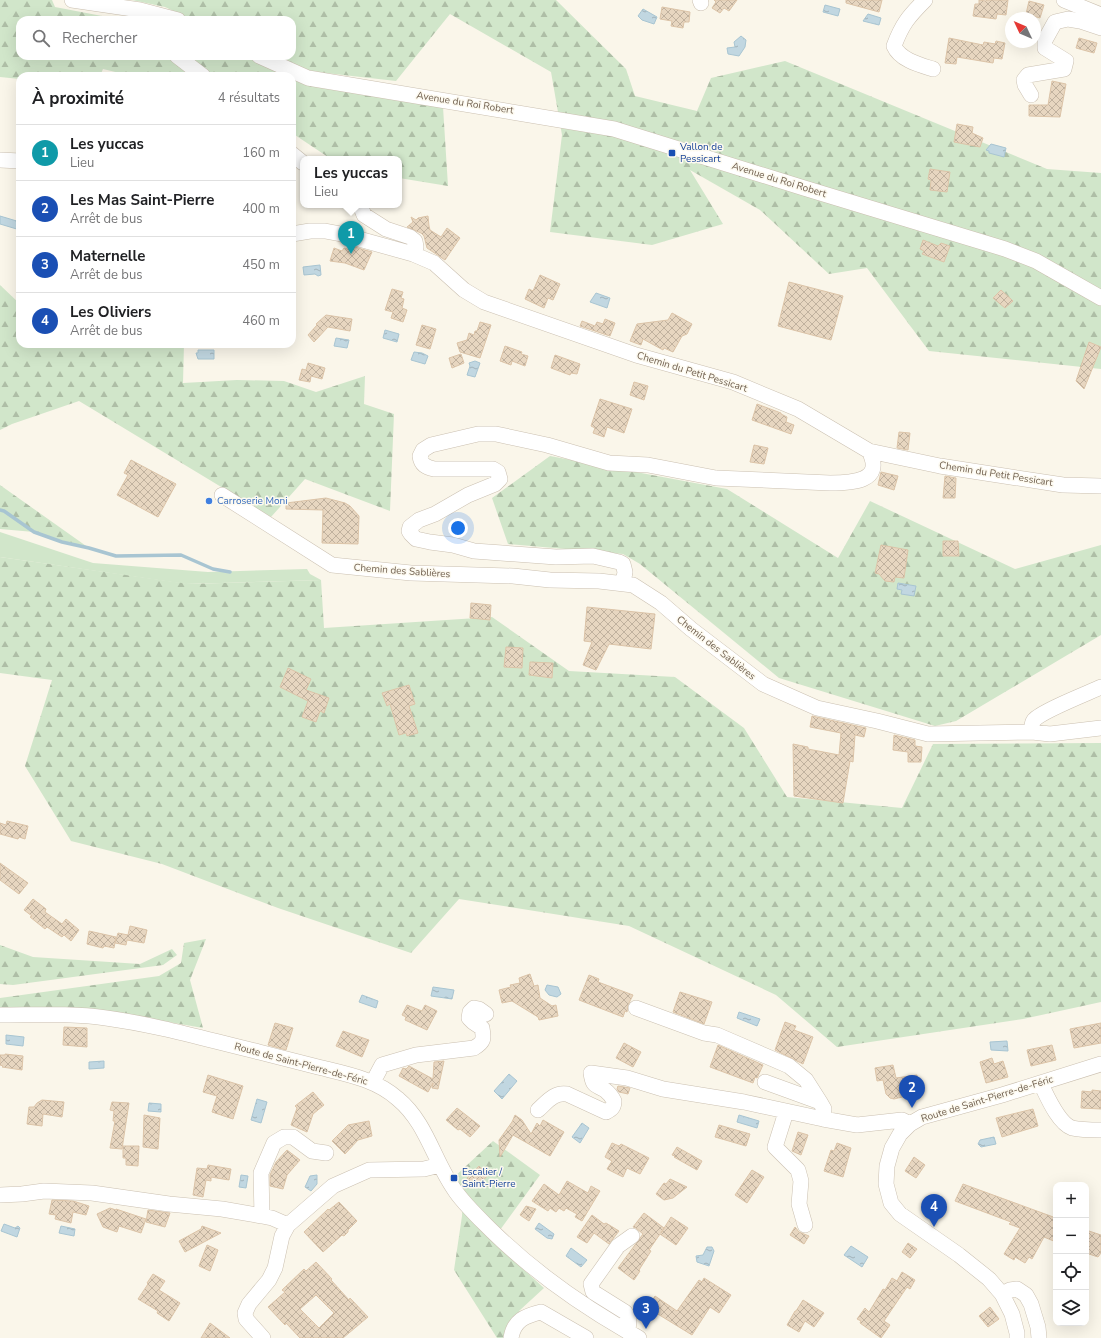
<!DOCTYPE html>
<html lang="fr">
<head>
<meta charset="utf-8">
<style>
  :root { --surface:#fff; --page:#f2f2f2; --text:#202124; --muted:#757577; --line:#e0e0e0; --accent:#71513f }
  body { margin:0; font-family:"Nunito Sans",sans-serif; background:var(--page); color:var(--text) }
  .controls { position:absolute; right:12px; bottom:12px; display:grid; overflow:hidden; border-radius:8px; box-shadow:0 4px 16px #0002 }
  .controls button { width:36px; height:36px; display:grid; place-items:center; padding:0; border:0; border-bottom:1px solid var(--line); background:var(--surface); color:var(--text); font:20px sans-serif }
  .compass { position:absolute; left:1005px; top:12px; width:36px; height:36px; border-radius:50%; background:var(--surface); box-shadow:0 4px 16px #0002; rotate:314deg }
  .you { position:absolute; left:458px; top:528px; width:14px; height:14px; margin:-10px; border:3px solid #fff; border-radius:50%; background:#1a73e8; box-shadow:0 0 0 6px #1a73e833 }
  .badge { display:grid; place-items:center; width:26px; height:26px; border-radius:50%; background:var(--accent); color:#fff; font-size:13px; font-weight:700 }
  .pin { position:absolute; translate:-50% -33px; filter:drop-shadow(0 1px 2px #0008) }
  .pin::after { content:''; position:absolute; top:21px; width:14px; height:12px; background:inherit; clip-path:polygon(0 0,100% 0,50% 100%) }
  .popup { position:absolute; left:300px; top:156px; width:102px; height:52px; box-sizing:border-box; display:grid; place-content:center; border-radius:8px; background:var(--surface); filter:drop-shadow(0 1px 3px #0005); font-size:13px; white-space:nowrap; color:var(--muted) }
  .popup b { font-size:15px; color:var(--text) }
  .popup::after { content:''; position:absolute; left:50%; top:100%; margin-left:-8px; border:8px solid transparent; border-top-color:var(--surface) }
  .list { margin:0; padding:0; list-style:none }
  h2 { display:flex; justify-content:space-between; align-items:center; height:52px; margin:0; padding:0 16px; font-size:17px }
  h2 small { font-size:13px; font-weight:400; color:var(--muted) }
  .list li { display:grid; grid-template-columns:26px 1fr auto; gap:12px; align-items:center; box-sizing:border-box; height:56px; padding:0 16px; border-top:1px solid var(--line) }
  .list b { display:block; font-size:15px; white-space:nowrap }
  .list p { margin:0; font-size:13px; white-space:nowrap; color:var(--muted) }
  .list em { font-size:13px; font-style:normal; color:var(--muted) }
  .icon { flex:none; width:22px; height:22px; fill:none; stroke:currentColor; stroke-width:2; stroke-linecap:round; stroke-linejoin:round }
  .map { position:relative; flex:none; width:1101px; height:1338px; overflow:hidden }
  .search { position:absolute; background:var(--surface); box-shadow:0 4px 16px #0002; left:16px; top:16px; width:280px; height:44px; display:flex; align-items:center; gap:10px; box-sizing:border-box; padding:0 14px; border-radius:12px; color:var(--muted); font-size:15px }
  .panel { position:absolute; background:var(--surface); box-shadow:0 4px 16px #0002; left:16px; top:72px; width:280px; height:276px; border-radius:12px }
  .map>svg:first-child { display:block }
  .grass { fill:#d1e6ca }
  .forest { fill:url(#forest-firs) }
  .water { fill:url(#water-ripples); stroke:#a8c5d2 }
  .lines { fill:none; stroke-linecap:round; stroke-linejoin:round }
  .stream { stroke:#a8c5d2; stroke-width:3.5 }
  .building { fill:url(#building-cross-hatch); stroke:#dcc4a8; fill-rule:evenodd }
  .minor-casing { stroke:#cbc0b1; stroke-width:16 }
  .minor { stroke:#fff; stroke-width:15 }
  .transit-dot { fill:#1a4fb4; stroke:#fdfaf0; stroke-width:1.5 }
  .shop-dot { fill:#3f7fe0; stroke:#fdfaf0; stroke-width:1.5 }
  .labels { text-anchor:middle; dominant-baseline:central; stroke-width:3; stroke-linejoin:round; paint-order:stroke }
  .street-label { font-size:10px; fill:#716150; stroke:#fdfaf0 }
  .transit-label { font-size:10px; fill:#164399; stroke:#fdfaf0; text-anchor:start }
  .shop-label { font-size:10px; fill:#366cbe; stroke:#fdfaf0; text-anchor:start }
</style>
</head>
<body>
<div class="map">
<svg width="1101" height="1338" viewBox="0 0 1101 1338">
  <defs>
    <pattern id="forest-firs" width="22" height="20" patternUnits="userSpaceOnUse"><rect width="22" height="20" fill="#d1e6ca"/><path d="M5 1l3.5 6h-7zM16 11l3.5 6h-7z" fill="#aebea6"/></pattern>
    <pattern id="water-ripples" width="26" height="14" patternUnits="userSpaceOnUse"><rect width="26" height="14" fill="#c1d7e1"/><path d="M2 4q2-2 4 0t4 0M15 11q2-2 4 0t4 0" fill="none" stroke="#a1b2b9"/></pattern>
    <pattern id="building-cross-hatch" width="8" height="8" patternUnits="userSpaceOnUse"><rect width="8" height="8" fill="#e7d6c0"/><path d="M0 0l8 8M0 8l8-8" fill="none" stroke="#c0b19e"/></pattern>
  </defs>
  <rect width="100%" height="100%" fill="#faf6ea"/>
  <!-- grass -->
  <path class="grass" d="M0,532L93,563L208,572L307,569L310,574L321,580L186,584L0,557Z"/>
  <!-- forest -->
  <path class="forest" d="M0,0H52L55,7L123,20H20V56H241L250,59L322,88L443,107L448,186L399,178V159H331L292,133V76H132L103,69L100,76H20V79L0,77Z
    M132,0H556L626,69L635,96L697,111L711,78L785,61L1047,169L1101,173V369L929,351L867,268L829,274L760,210L690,170L723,224L652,245L550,232L562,135L551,72L450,14L396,81L308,71L274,56H292V20H193L165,7Z
    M0,285L20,304V344H184L183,383L237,380L284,381L316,392L365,376L364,404L394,414L390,511L305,479L271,517L79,401L12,424L0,430Z
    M550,456L727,489L838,558L870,501L1015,569L1101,545V635L956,721L935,726L779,678L640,564L623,554L508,544L492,498Z
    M0,485L89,548L62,542L34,532L0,529Z
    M0,557L189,584L321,580L324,628L492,617L569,671L675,677L744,728L787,797L902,808L933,744L1101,743V1002L1023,1019L837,1047L776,995L629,926L459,899L411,953L278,908L162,864L71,841L25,766L52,680L0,673Z
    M206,939L190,980L203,1028L88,1008L0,1009V998L159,976L181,963L184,943Z
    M0,945L33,957L140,964L172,949L177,955L163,965L13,985L0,984Z
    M493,1141L540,1175L492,1241L544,1288L519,1311V1312L508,1323L503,1338H497L454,1270L462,1216L463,1195L452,1179Z"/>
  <!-- water -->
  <path class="water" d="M825,5L840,9L838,16L823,12Z
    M643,9L657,17L654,24L642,20L638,16Z
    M868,14L881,18L879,25L863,21Z
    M741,36L746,40L745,47L739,56L728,54L727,48L735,47L734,42Z
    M991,144L1006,148L1004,157L989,153V151L986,150Z
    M0,216L20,222V230L0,224Z
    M320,265L321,275L318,276L315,274L304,275L303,267Z
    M596,293L610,298L607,308L590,302Z
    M385,330L399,334L397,342L383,338Z
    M336,338L349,340L347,348L334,346Z
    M198,350H214V359H198L196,353H198Z
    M414,352L422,353L428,356L425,364L411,360Z
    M475,361L480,363L475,377L467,375L470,366L469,363Z
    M898,583L916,586L914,596L901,594L902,590L897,589Z
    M547,985L558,987L561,994L557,997L549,995L545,990Z
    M433,987L454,990L452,999L431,996Z
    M362,995L378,1001L376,1008L359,1002Z
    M739,1012L760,1019L757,1026L737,1018Z
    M6,1035L24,1037L23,1046L6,1044Z
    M1007,1041L1008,1051L991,1050L990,1042Z
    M104,1061V1068L89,1069V1062Z
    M509,1074L517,1081L502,1099L494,1091Z
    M257,1099L267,1102L261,1123L251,1120Z
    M149,1103L161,1104V1112L148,1111Z
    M739,1115L759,1121L757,1128L737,1122Z
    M582,1123L589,1128L580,1143L572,1137Z
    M994,1137L996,1144L981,1147L978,1144L980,1140Z
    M241,1175L248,1176L246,1188L239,1187Z
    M317,1175V1184L311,1191L305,1187L310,1176Z
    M539,1223L554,1234L552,1239L547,1238L535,1229Z
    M4,1224L15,1228L18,1226L20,1228L17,1237L1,1231Z
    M61,1226L75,1229L74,1236L59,1233Z
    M851,1246L868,1257L862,1267L844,1255Z
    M707,1247H712L714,1251L709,1266L697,1262L696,1256L703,1255Z
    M571,1248L587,1260L581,1267L566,1256Z"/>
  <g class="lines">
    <!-- stream -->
    <path class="stream" d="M0,510L4,511L34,532L62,542L89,548L116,556L181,555L213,569L230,572"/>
  </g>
  <!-- building -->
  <path class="building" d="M714,0H737L729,11L724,8L720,13L712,8L716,2Z
    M846,0H882L879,12L846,3Z
    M979,0L986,1L987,0H1008L1006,15L997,14L996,19L973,16L975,4H979Z
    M1029,1L1044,5L1040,18L1026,14Z
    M662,7L690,12L689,22H684L683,28L671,26L672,21L660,19Z
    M949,38L983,45L984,42L995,44L996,41L1005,43L1002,59L994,58L993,63L957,57L956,64L945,63Z
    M1079,38L1097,43L1094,53L1076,48Z
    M1052,81L1066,84L1060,117L1029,116V105H1048Z
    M957,124L973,127L972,133L983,138L980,147L954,142Z
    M930,169L950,172L947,192L930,190L931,180L928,179Z
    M428,216L429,226L430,230L441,237L447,228L460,238L445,260L427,248L424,236L421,233L407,227L413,222L411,217L416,220L418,218Z
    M923,240L938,246L941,243L950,246L944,262L922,254L924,251L920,249Z
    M351,246L372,252L364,270L345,263L330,261L334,248L342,251L344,248L350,250Z
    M540,275L560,284L553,300L548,298L544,308L525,299L529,289L533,291Z
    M789,282L843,296L831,340L778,326Z
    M392,289L403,292L401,298L404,299L402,308L407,310L403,322L391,318L393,312L385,310Z
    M1001,290L1013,301L1005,308L993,298Z
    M672,313L692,324L687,334L682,336L673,352L664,348L663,350L643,339L641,345L630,341L637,324L668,320Z
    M326,315L352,319L350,331L328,327L314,342L308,335L317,325L316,324Z
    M605,319L615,323L610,336L580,326L582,321L595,326L597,322L603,324Z
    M480,322L491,325L480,358L460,352L457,343L467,340L469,333L474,335L475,331H477Z
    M422,325L436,329L430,349L416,345Z
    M1089,342L1101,347L1084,389L1076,381Z
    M505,346L522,352L521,354L528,356L525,366L512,361L511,365L500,361Z
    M461,354L464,363L452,368L449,358Z
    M555,355L580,364L577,374L571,373L570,375L551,368Z
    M308,363L325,368L322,379L311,376L310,382L299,380L302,369L306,370Z
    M634,382L648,386L644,400L630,395Z
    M600,399L632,409L624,433L607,427L604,437L593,433L595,428L591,426Z
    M757,404L781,413V414L787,417L786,422L794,425L791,434L752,420Z
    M899,432L910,433L908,450L897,448Z
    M754,445L768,448L764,464L750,462Z
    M131,460L176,484L158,517L117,495L128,475L124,473Z
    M881,472L898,476L894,490L878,485Z
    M945,476L956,478L955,498H943Z
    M326,498L345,503L350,506L359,516L358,544L322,543L323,510L286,509V503Z
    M943,541H958L959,556H943Z
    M881,545L908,550L904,578L895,577L894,582L885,581L879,574L875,573Z
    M471,603L491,605L490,620L470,618Z
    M587,607L655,614L651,649L609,644L596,670L583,665L592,642L584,641Z
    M506,647L523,648L522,668L504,667Z
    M530,662L553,663L552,678L529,675Z
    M288,668L311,679L306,690L329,698L324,713L320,711L316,722L302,717L308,701L280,687Z
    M409,685L415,704L409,706L418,733L407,736L406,733L399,735L390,704L387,706L382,693Z
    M812,716L866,728L864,737L855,735L853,762L850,761L843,803L794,796L793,744L808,747V749L839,755L841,733L810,727Z
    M894,735L915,740V746L922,747L921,762H908V752L893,750Z
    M7,821L28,826L25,839L19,837L18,839L0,834V823L6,825Z
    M0,863L28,883L19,894L0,880Z
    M33,899L46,909L45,912L62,924L66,919L79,930L71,941L64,935L62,937L47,927L45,929L30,917L32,916L24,910Z
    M130,926L147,930L144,943L127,940L126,945L115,943L118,933L128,935Z
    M89,931L116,937L114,948L104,946L103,948L87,944Z
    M530,974L534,986L538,985L540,998L552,1006L556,1005L558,1016L539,1020L538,1017L512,1001L502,1003L499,990L511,987L510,985L520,983L519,978Z
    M589,975L599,979L598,982L633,995L628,1005L627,1012L625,1011L623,1017L579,1000Z
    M680,992L712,1002L704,1024L673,1012Z
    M407,1005L422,1011L425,1005L437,1011L427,1030L405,1020L406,1017L402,1015Z
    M785,1022L796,1026L794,1030L813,1037L803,1064L775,1050Z
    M275,1023L293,1028L286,1050L268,1045Z
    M1101,1023V1043L1074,1048L1070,1029Z
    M64,1027L87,1028V1047L63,1045Z
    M343,1031L369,1040L362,1057L336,1046Z
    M624,1043L641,1052L633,1067L616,1058Z
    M718,1045L763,1065L758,1076L757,1078L755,1077L753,1083L710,1067Z
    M1052,1045L1056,1060L1031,1066L1027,1050Z
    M5,1054L23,1056L22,1070L2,1067L3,1066L0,1065V1055H5Z
    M992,1058L994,1064L1003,1061L1008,1077L986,1083L980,1062Z
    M444,1061L438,1089L432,1088L433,1083L428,1092L399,1076L403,1068L406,1069L409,1066L433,1079L434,1062Z
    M893,1065L896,1078L917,1075L919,1096L911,1097L910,1095L894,1099L890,1098L886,1094L883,1080L877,1081L875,1068Z
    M208,1075L243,1086L233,1119L212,1112L217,1096L203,1092Z
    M618,1086L630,1088L628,1094L619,1092L617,1089Z
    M1092,1090L1101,1091V1109L1081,1108L1082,1091L1092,1092Z
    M313,1092L324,1105L313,1114L307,1132L291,1125L297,1108L295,1106Z
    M42,1100L64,1102L62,1117L43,1114L42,1126L27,1124L29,1107H34L37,1103Z
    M112,1102L129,1103L122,1149L110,1148L115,1121H113L114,1111L110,1110Z
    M457,1108L480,1126L470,1137L460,1129L458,1130L446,1120Z
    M1033,1109L1038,1126L1002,1137L996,1118Z
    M144,1115L160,1118L158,1149L143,1147Z
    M515,1115L522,1120L531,1134L537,1123L540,1126L543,1120L564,1132L550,1156L513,1135L500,1157L499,1140L512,1122Z
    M369,1121L372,1136L358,1140L345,1154L332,1141L348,1125Z
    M719,1125L750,1134L746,1146L715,1137Z
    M798,1132L808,1135L801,1155L792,1151Z
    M612,1143L619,1146L621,1144L649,1158L640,1174L627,1168L623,1177L607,1169L612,1161L605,1157Z
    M837,1143L851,1148L843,1177L824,1171L831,1150L834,1151Z
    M123,1146H139L138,1166L126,1165V1158H123Z
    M677,1147L702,1161L697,1170L674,1157L675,1156L672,1155Z
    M287,1150L300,1160L287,1175L283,1189L270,1186V1175L276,1162Z
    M914,1157L925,1165L916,1178L905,1171Z
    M208,1165L231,1169L229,1180L211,1177V1181L206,1180L203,1197L193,1195L197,1168L207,1169Z
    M479,1166L488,1175L477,1187L467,1178Z
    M752,1170L764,1177L747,1203L735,1195Z
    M670,1179L687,1187L673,1198L664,1200L656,1194L664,1183L666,1184Z
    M567,1181L588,1193L591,1186L600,1191L582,1221L575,1217L577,1214L566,1208L564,1211L559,1208L556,1212L550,1208L548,1211L532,1201L544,1184L559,1195Z
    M963,1184L1056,1218V1242L1044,1237L1032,1259L1029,1257L1025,1263L1015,1257L1014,1260L1004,1254L1020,1228L1009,1224L1011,1222L955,1201Z
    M52,1200L73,1201L89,1206L86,1215L73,1212L71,1223L55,1219L56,1215L49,1214Z
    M339,1202L357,1221L348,1230V1232L344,1236L342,1235L323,1252L304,1232L328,1209L329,1210Z
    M526,1206L536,1209L529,1221L520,1215Z
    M110,1208L116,1210V1209L146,1219L141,1233L119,1226L117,1232L103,1227L97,1214Z
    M148,1210L170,1213L165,1227L146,1222Z
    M644,1213L664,1228L661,1233L671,1217L688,1228L676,1245L660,1234L649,1250L651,1251L639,1270L640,1271L634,1280L618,1268L643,1234L636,1228L633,1227Z
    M592,1215L604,1224L606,1223L619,1231L609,1244L594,1233L587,1243L577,1237Z
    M202,1226L221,1233L185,1252L179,1241L201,1229Z
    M795,1227L799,1232L809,1236L804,1244L790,1235Z
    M1086,1230L1101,1235V1253L1098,1257L1086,1253Z
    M908,1243L917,1249L910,1258L902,1252Z
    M207,1245L218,1250L210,1271L199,1266Z
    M316,1262L332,1279L331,1280L349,1300L350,1298L368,1317L343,1338H300L286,1323L285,1325L268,1307L285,1292L282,1290L304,1269L306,1271ZM316,1295L334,1313L319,1328L300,1309Z
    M902,1272L915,1280L910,1289L907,1287L884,1321L890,1325L881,1338L860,1323L861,1321L857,1319L865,1308L869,1312L883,1289L885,1290L892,1278L897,1281Z
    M153,1274L165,1281L159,1290L180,1303L169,1321L157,1313L158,1311L138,1299L148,1284L147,1283Z
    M704,1278L731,1295L719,1313L710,1307L692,1335L648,1308L655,1296L677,1311L699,1280L702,1282Z
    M803,1300L824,1313L814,1327L805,1321L799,1332L787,1325L795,1311H796Z
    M990,1307L999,1319L988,1327L979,1316Z
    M210,1323L230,1338H201Z"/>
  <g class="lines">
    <defs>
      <path id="minor" d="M72,0L140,10L178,20
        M700,0L701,3
        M925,0C909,16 902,24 894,46C900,60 920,65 933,69
        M1064,0L1101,15
        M177,56L203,76
        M259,56L308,78L614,129L804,188L1005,249L1036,261L1101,298
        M1031,95L1025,85L1024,80L1028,75L1064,69L1066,61L1045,48V40L1055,22L1068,19L1080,21L1101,28
        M292,154L303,163
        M0,160L20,161
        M360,205L364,215L386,229L410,237L415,241L416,247L413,254
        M292,234L310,231H325L341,234L413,254L434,263L464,290L484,302L636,355L733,382L798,409L869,451L940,466L1063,485L1101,486
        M222,495L332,565L411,573L513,576L550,580L599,581L633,585L661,603L691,629L763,684L817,708L877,721L928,734L1032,732L1050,734L1101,728
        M623,583L625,572L623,564L619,562L593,556L556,557L474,551L453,545L430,542L416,539L411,534L409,531L410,527L419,520L435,514L468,495L495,484L500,479L498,472L493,469H434C426,467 421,465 420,456L423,450L431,445L478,434H496L547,445L609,463L648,465L716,478L830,483C851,483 885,482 869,451
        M1032,732C1032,728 1031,724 1034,720C1042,711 1088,693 1101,687
        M636,1008L704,1033L717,1035L789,1066L806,1080L820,1102L824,1109L823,1119
        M0,1015C36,1015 71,1013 106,1018C158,1025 208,1040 259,1052C278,1057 298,1062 318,1067C346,1074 376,1079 398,1099C427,1123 434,1162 456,1192C466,1206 480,1219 492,1231C536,1274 585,1308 639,1338
        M373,1082L382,1065L416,1055L474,1048C484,1042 484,1039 482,1028L473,1022L469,1018L470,1012L474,1008L479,1009L486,1014
        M765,1082L820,1102
        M1041,1084C1047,1096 1058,1123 1072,1128C1081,1130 1092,1130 1101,1130
        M538,1110C547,1102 554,1092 567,1094L606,1112C612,1109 614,1107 614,1101C612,1097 609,1093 605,1090C595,1084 593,1087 591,1073L627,1078L663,1089L744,1102L823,1119L857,1125L902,1120L910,1124
        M786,1112L775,1147L798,1170L801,1181L799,1204L805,1225
        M326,1153L312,1151L293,1137H284L274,1143L261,1173L262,1216L272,1218L288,1225L333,1186L369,1170L424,1169L440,1165
        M0,1195L22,1194L44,1191L92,1193L169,1204L222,1209L262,1216
        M1002,1294L1010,1290L1017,1289L1026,1295L1031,1304L1038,1327L1039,1338
        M628,1332L629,1319L625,1312L593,1292L591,1284L618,1246L632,1236
        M263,1338L246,1319L245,1313L249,1304L269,1280L275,1268L282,1236L288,1225
        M511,1338C514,1320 525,1316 541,1312L586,1338
        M1017,1338V1333L1012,1314L1002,1294L989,1279L959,1255L900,1214L891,1203L886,1184L887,1166L892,1148L900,1134L910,1124L922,1117L1002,1095L1101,1064"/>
    </defs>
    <!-- minor casing -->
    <use href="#minor" class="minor-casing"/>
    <!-- minor -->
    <use href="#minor" class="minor"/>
  </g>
  <!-- markers -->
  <g class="transit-dot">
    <rect x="668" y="149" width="8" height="8" rx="2"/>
    <rect x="450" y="1174" width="8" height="8" rx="2"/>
  </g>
  <circle class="shop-dot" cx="209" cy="501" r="4"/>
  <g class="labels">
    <!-- street labels -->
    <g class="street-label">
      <text transform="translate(465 103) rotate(9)">Avenue du Roi Robert</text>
      <text transform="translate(779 180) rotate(17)">Avenue du Roi Robert</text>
      <text transform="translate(692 372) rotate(17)">Chemin du Petit Pessicart</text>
      <text transform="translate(996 474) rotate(9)">Chemin du Petit Pessicart</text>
      <text transform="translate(402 571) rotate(4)">Chemin des Sablières</text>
      <text transform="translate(716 648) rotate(38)">Chemin des Sablières</text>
      <text transform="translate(301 1064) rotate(15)">Route de Saint-Pierre-de-Féric</text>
      <text transform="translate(987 1099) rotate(-17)">Route de Saint-Pierre-de-Féric</text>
    </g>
    <!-- transit labels -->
    <g class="transit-label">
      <text x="680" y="147">Vallon de<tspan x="680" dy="12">Pessicart</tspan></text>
      <text x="462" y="1172">Escalier /<tspan x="462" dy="12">Saint-Pierre</tspan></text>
    </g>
    <!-- shop labels -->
    <g class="shop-label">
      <text x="217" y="501">Carroserie Moni</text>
    </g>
  </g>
</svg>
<div class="controls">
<button>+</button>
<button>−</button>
<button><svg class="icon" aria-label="locate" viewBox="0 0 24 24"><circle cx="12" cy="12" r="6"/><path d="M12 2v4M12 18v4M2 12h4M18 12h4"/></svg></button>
<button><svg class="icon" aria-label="layers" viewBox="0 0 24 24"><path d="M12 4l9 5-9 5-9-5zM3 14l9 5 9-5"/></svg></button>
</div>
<svg class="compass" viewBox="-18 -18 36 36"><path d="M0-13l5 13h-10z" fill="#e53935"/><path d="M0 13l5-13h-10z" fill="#757577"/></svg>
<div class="you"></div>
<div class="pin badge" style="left:351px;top:254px;background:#0f9aa8">1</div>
<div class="popup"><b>Les yuccas</b>Lieu</div>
<div class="pin badge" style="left:912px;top:1108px;background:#1a4fb4">2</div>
<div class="pin badge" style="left:646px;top:1329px;background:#1a4fb4">3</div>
<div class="pin badge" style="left:934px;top:1227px;background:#1a4fb4">4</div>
<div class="search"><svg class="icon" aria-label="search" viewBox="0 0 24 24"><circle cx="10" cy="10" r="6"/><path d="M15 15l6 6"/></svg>Rechercher</div>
<section class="panel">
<h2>À proximité<small>4 résultats</small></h2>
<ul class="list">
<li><span class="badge" style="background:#0f9aa8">1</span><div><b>Les yuccas</b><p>Lieu</p></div><em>160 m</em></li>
<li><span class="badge" style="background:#1a4fb4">2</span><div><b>Les Mas Saint-Pierre</b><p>Arrêt de bus</p></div><em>400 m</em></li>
<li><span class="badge" style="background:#1a4fb4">3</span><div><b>Maternelle</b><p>Arrêt de bus</p></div><em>450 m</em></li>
<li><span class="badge" style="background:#1a4fb4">4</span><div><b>Les Oliviers</b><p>Arrêt de bus</p></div><em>460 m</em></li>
</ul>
</section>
</div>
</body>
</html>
